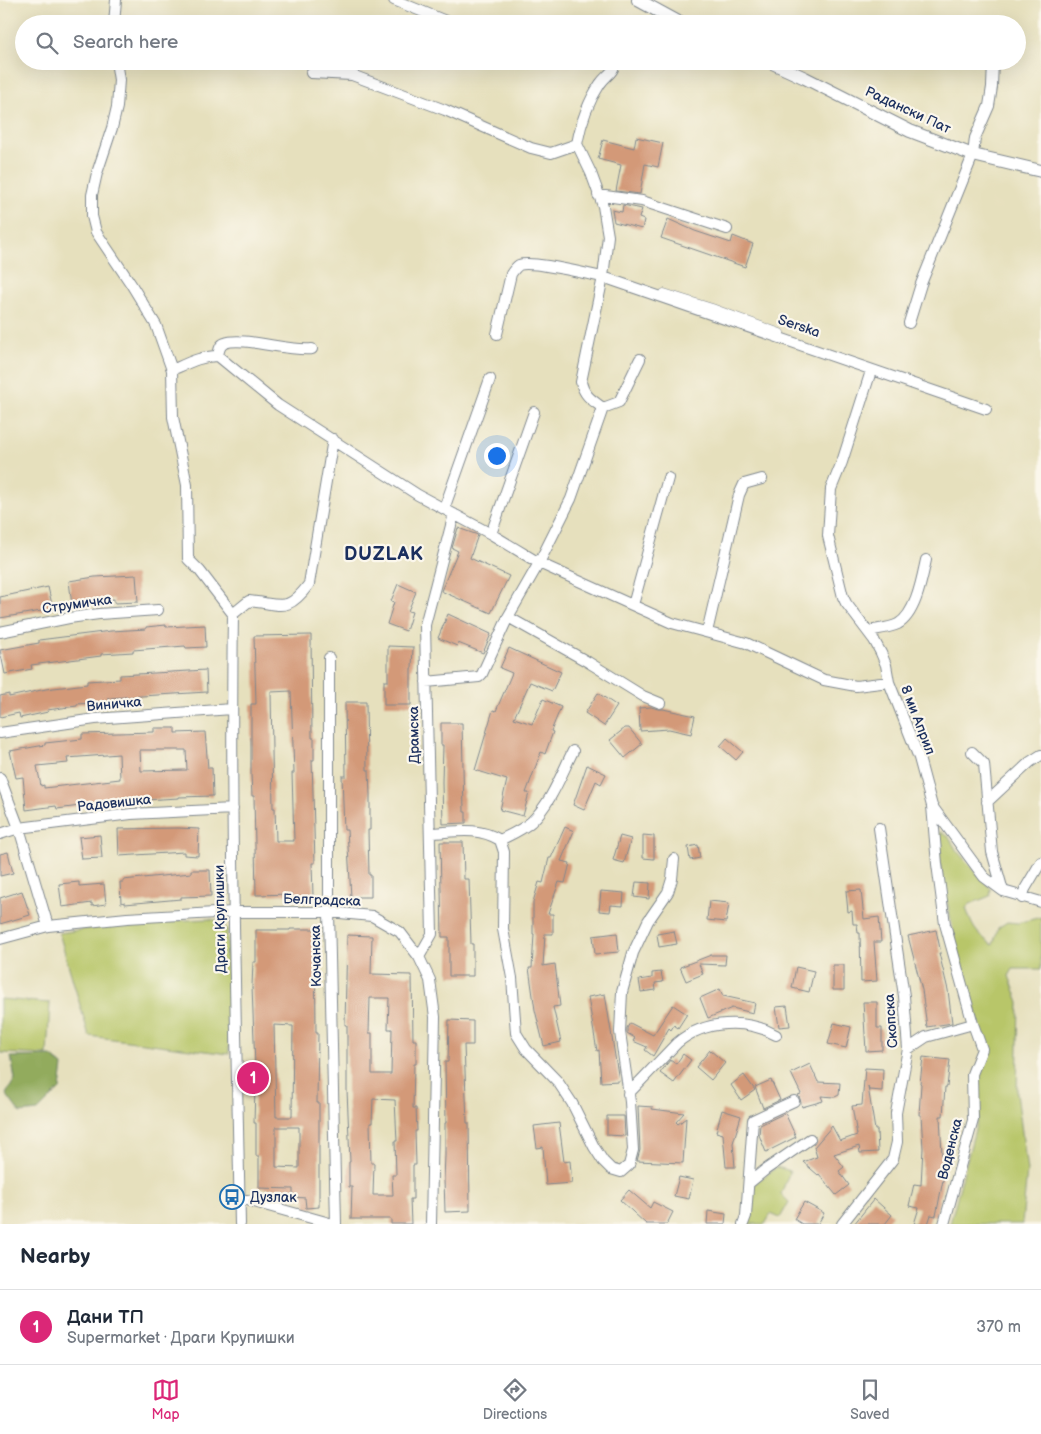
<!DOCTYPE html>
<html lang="en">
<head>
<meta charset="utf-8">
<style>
  :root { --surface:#fff; --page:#f6f6f7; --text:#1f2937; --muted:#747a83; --line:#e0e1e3; --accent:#db2777 }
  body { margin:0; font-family:"Balsamiq Sans",sans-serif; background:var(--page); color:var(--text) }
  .you { position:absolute; left:496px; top:455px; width:18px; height:18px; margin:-12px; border:4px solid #fff; border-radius:50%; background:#1a73e8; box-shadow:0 0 0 8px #1a73e833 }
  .badge { display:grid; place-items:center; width:32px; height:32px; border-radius:50%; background:var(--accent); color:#fff; font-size:16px; font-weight:700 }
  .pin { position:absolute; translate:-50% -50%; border:2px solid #fff; box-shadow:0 1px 5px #0006 }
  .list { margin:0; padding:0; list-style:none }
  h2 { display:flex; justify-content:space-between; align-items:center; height:65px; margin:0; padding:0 20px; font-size:21px }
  h2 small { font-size:16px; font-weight:400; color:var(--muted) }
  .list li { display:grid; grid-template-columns:32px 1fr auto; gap:15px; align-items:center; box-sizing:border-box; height:75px; padding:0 20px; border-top:1px solid var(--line) }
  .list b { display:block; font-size:19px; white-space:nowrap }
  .list p { margin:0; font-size:16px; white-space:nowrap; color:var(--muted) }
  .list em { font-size:16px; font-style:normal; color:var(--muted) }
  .icon { flex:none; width:28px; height:28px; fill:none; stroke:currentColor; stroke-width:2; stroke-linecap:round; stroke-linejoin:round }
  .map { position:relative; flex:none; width:1041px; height:1224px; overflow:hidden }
  .search { position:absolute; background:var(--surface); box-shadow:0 5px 20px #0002; left:15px; right:15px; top:15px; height:55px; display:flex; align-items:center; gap:12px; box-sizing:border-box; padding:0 18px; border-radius:28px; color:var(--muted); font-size:19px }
  .sheet { height:140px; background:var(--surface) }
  nav { display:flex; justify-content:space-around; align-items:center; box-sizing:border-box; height:70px; border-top:1px solid var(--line); background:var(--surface); font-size:14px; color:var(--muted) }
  nav a { display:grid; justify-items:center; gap:2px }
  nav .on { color:var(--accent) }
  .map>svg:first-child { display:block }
  .green { fill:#b8c669; stroke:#6a7a64 }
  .forest { fill:#92ab5d; stroke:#566d5e }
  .building { fill:#d39978; fill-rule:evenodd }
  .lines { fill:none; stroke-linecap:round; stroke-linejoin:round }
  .pedestrian-casing { stroke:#80888e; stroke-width:9 }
  .minor-casing { stroke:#80888e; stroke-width:12 }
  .tertiary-casing { stroke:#80888e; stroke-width:14 }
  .pedestrian { stroke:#fff; stroke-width:8 }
  .minor { stroke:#fff; stroke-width:10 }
  .tertiary { stroke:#fff; stroke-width:12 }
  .labels { text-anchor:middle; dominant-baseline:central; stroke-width:4.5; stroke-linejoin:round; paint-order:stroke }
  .street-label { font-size:14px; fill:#1b2f5e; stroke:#fbf7ec }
  .poi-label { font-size:14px; fill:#1b2f5e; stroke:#fbf7ec; text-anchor:start }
  .district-label { font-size:19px; font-weight:bold; letter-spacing:1px; fill:#1b2f5e; stroke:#fbf7ec }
</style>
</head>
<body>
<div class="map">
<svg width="1041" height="1224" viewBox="0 0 1041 1224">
  <rect width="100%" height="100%" fill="#fbf7ec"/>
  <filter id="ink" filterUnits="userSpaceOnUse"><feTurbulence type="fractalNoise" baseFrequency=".02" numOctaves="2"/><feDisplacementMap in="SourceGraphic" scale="10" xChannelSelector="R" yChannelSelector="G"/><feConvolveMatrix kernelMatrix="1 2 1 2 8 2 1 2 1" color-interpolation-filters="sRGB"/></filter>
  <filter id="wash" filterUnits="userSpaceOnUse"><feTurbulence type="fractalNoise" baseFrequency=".0096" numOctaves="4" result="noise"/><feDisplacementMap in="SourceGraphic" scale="20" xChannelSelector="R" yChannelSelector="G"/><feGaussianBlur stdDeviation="1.12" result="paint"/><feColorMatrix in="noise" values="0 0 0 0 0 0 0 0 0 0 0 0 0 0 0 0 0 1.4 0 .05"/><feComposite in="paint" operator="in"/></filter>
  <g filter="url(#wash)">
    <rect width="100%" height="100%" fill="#e6e0bd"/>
    <!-- green -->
    <path class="green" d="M941,832L948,836L957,851L991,889L990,896L970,904L966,908C973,928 975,933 993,945L998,928L1007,922L1018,923L1041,917V969H1013L1009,976L1019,1002L1017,1093L1027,1171L1022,1224H950L978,1118V1072L985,1054L986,1045L956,944L943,883L937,835Z
      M209,919L220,921L227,929L229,1054L89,1036L59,933L128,923Z
      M0,999L50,1003L47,1055L0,1053Z
      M777,1167L790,1171L781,1194L789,1202L780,1218L771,1214L765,1224H747L754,1184Z"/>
    <!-- forest -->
    <path class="forest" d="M51,1056L63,1066L60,1089L38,1111L20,1113L6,1094L15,1079L11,1057Z"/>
    <g id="blocks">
      <!-- building -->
      <path class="building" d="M636,137L663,143L658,167L645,164L640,194L616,191L621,165L598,159L603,140L634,148Z
        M623,205L642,209L639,218L644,220L642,229L614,222L612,210L622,212Z
        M668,219L695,231L731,243L733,236L753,244L745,267L661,238Z
        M458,528L478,535L470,558L509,576L491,613L441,591L458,551L452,548Z
        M136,575L138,602L114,603V599L72,605L69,581L95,577Z
        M398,584L416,592L408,611L412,612L406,631L387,624L394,602L391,601Z
        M48,587L53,609L0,618V597Z
        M448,614L491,634L483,653L458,643L457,646L438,638Z
        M166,625V627L205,625L206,647L186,648L185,646L133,650V652L101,654V656L31,665L32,669L5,674L0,650L39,643V640L111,631L146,629V627Z
        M311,635L312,738H314V760H312L315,863H312L313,896L292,897V894L256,895L254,796H252L251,774V704H256L254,636ZM291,691L294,773H292L294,841H276L275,808H273L271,692Z
        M388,646L413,647L412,668H411V705H384V681H388Z
        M509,648L561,672L552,691L530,682L514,718L532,724L543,699L561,707L551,731L553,732L545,754L541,752L526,793H529L523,816L500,810L507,780L475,770L493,710L496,711L512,673L500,668Z
        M206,670L207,692L109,698V702L77,704V706L47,710L48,712L20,718L19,713L0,717V696L9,694V697L46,689L87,684V681L120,679V675Z
        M598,693L617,706L604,726L585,713Z
        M345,702H366L367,770H369L370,795V830H368L369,875H371V897H351L347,830H344L342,776H346Z
        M651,707L658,709H663L695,716L691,734L669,729L640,731L639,708Z
        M441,723H462L464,812H466V823L443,824L442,782L443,745H441Z
        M154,728H175V733L205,732L208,768H212L213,796L179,797V798L110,802L57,809L56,806L26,810L23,777L16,778L10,751L45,745V743L82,739V734L154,732ZM140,750H186L187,770L141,771ZM119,754L120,779L44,788V785L41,786L37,766L68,763L67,758Z
        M625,728H629L642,744L625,758L610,740Z
        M727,738L743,752L736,760L720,746Z
        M587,765L606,774L601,784L596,781L584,810L573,805Z
        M565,827L574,831L561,861L570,863L565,883L559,882L548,914H553V934H545L543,966L555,964L560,1006L553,1007L561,1042L544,1046L535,1010L529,968H532L534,934H533V902L539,882L543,883L549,858H551Z
        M178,828L199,829L198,856L184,855V852L119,856L118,829Z
        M100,835L102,858L82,859L79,837Z
        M643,835L654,836V859L643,858Z
        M620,836L631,839L624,863L613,860Z
        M440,842H463L464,879H469L471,944H473V976H449V937H442Z
        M698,845L700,858L690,860L688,847Z
        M8,852L13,873L0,876V854Z
        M191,870H210L211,896L181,897V899L125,904V902L121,903L120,882H123V880L191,873Z
        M79,882V886L104,884L106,904L92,906V903L62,907L59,884Z
        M636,882L650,883L649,899L634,897Z
        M861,890L864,919L879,917L881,942H874L877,981L861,982L860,933H858L857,924H853L852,911L848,912L846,891Z
        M22,891L30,915L0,924V898Z
        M601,891L624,893L623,906L611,905L610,912L599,911Z
        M709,901L729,903L726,922L707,920Z
        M290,929H315L316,1033H318L317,1103H319V1207L306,1208L305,1198L293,1197V1189L259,1188V1156H256V1123H254L255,1088H251L250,1068L255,1067L252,986L253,962H256V930H290ZM274,1025L293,1026L292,1117H276ZM276,1127H299V1168L276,1167Z
        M936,930L941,953H939L948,990L952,1023L927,1027L922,990L908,936Z
        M674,931L677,944L659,947L657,934Z
        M617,933L619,952L595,954L593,936Z
        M347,935L372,936L371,974L412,975L413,1040H416V1064H414L413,1108H416L417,1131H415L416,1165H413V1199H410L411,1224H391V1219H351L352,1187H349V1162H350L347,1090V1025H345ZM370,998H389L388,1029H392L391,1074H372V1033H369ZM373,1099L395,1100L397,1141H395L396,1175H392L393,1195H373L374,1163H371L370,1123H372Z
        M711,955H726L725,965L699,964L703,974L686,981L680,967Z
        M833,965H844V990H833Z
        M796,967L814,971L809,992L792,988Z
        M661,972L663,982L655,983L656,990L641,992L639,980L652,978V973Z
        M720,989L723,996L755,1003L753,1013L732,1008L708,1018L700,998Z
        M605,994L619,1081L601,1082L599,1050L597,1051L588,997Z
        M863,1002H877V1028H882V1050L866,1051Z
        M673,1005L687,1014L678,1028L674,1025L671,1030L669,1028L653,1056L645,1050L647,1047L633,1041L635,1038L627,1033V1028L630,1023L653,1035Z
        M787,1006L790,1026L779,1027L776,1007Z
        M449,1020L473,1021V1045H464L467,1123H469L470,1211L445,1212L444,1179L445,1156V1123H446L445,1062H448Z
        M834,1023L851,1027L846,1048L828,1044Z
        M710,1050L725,1063L711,1080L696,1067Z
        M683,1054L691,1060L674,1083L660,1073L670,1060L676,1064Z
        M923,1057L950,1060L947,1087H945L943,1116H940L942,1155H944L943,1180L936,1216L931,1215L928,1224H914L919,1208L909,1206L914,1184L921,1185L923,1148L921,1115H919L921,1084L920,1083Z
        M810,1064L818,1082L840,1083L839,1095L835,1097L821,1096L823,1101L802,1107L800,1099L798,1095L801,1094L791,1073Z
        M865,1068L883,1069L882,1091L869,1090L868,1087L875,1130H877L878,1152L860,1153L859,1146L834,1154L844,1167L839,1171L849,1185L836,1195L819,1174L818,1175L803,1162L817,1157L814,1147L832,1126L840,1141L857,1135L852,1106L862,1105Z
        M744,1075L755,1090L741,1100L731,1085Z
        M771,1080L780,1100L763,1108L755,1087Z
        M638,1106L653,1107L652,1109L684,1113L676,1122L678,1124L686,1118L683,1163L637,1161L640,1150Z
        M722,1110L741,1116L733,1143L735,1167H726L723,1134L716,1132Z
        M785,1113L796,1137L766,1152L759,1135L760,1125Z
        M607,1116H624L625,1136L607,1135Z
        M559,1123L564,1162L570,1161L572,1183L546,1185L543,1147L537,1148L534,1126Z
        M679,1177L693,1180L689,1199L674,1196Z
        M629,1190L650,1208L653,1202L673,1212L667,1224H646L620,1200Z
        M874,1199L892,1215L885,1224H854Z
        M804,1202L824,1213L818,1224H802L794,1219Z
        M708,1211L726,1214L725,1224H707Z"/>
    </g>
  </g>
  <g filter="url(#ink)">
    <use href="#blocks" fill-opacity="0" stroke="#80888e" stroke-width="1"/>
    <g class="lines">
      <defs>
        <path id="pedestrian" d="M664,293L712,308L780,333"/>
        <path id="minor" d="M394,0L453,24
          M114,24L116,0
          M116,61L119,80L117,107L112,128L97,173L92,195V216L96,232L131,284L156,325L172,370L173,417L187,485L188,559L200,571L233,614
          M311,73L352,75L445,110L531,148L551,153L577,144C581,122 588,102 600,84C607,74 613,74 616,61
          M577,144L591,173L603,206L608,236L603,277L581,382C584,396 592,400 603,408
          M598,195L642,201L727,229
          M909,323L921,284L973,155L975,138L989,106L992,87L993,61
          M497,334L511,274C513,271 516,267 519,265C532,260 586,274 603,277L986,409
          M312,349C289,352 242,336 225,343C219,345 219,351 218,356L278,405L418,495L491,534L539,563L672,623L746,643L824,680L856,686L889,682
          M172,370C188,363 201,356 218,356
          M871,371L842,462L831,489L828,536L843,597L846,603L874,640L881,653L886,665L889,682L919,758L932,806L937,864L945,924L973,1024L926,1037L908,1049
          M444,509L490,379
          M491,534L534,412
          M633,605L668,478
          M233,614C230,817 236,1021 240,1224
          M233,614L249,601C281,604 287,614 309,584L333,439
          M508,617L588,662L643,696L660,703
          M868,631C877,629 890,628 898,624C916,614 922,578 926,560
          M0,632L69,618L99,614L158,610
          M707,632L739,495L744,484L762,479
          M329,658V912L336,1224
          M426,682L479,677L482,674L508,617L539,563L571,499L603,408L619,402L640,359
          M0,733L95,719L232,709
          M972,752L984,764L992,852L1003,891
          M0,778L19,828L48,926
          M987,802L1030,762L1041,755
          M932,806L984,877L1003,891L1041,902
          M430,833C455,832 477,826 500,840L504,852L503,929L512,978L516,1033L526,1049L558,1082L572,1103L594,1147L603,1161L611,1169L621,1172L629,1165L633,1150L630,1102L620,1032L622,992L633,953L648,921L668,892L672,879L674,859
          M0,834L19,828L131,814L233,809
          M500,840C510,835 522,830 531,822C551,803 561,775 573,751
          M1022,898L1025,889L1041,862
          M0,939L48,926L127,918L233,912H329L372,916L400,932L419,957L430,980L435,1017L431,1224
          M419,957L432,934L425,625L454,514
          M628,1094L677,1043C704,1020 746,1018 776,1035
          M749,1183L765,1170L810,1139
          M240,1198L333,1224
          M743,1224L746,1216L753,1120L794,1101
          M842,1224L893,1159L897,1142L896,1113L908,1049L904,996L879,828
          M944,1224L973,1120L972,1074L982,1049L973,1024"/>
        <path id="tertiary" d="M638,0L682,24
          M768,61L805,78L910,131L973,155L1041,171"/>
      </defs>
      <!-- pedestrian casing -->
      <use href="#pedestrian" class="pedestrian-casing"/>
      <!-- minor casing -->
      <use href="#minor" class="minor-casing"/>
      <!-- tertiary casing -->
      <use href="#tertiary" class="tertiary-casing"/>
      <!-- pedestrian -->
      <use href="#pedestrian" class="pedestrian"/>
      <!-- minor -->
      <use href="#minor" class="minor"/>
      <!-- tertiary -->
      <use href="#tertiary" class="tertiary"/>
    </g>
  </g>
  <!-- icons -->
  <defs>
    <symbol id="bus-ring" viewBox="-11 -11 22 22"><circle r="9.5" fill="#fbf7ec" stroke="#1f6fb2" stroke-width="1.5"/><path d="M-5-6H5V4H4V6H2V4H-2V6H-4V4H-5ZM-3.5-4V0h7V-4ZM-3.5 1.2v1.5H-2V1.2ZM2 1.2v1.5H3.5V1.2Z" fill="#1f6fb2"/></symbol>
  </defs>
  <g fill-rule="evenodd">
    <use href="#bus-ring" x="218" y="1183" width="28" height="28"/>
  </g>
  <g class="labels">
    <!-- street labels -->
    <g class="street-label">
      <text transform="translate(908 110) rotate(25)">Радански Пат</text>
      <text transform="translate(799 326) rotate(19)">Serska</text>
      <text transform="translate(77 604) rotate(-8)">Струмичка</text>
      <text transform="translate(114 704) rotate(-5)">Виничка</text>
      <text transform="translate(918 720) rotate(69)">8 ми Април</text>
      <text transform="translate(414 735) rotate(-91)">Драмска</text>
      <text transform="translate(114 803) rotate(-6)">Радовишка</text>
      <text transform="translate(322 900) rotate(2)">Белградска</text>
      <text transform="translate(220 919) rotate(-91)">Драги Крупишки</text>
      <text transform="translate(316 956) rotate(-91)">Кочанска</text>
      <text transform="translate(891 1021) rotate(-94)">Скопска</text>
      <text transform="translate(950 1149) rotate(-76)">Воденска</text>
    </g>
    <!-- poi labels -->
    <g class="poi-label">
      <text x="250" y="1197">Дузлак</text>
    </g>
    <!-- district labels -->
    <g class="district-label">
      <text x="384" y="554">DUZLAK</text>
    </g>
  </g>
</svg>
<div class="you"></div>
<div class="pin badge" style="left:253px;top:1078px">1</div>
<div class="search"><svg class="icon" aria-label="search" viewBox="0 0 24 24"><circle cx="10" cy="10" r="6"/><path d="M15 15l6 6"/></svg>Search here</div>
</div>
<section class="sheet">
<h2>Nearby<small></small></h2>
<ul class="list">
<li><span class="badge">1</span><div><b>Дани ТП</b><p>Supermarket · Драги Крупишки</p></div><em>370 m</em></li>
</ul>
</section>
<nav>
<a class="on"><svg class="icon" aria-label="map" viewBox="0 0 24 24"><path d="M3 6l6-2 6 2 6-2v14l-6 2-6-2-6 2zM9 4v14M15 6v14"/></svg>Map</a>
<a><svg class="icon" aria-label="directions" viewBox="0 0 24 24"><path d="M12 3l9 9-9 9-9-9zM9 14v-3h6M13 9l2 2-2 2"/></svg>Directions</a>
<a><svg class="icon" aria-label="saved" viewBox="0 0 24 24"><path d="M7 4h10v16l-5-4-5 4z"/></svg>Saved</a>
</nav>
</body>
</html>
